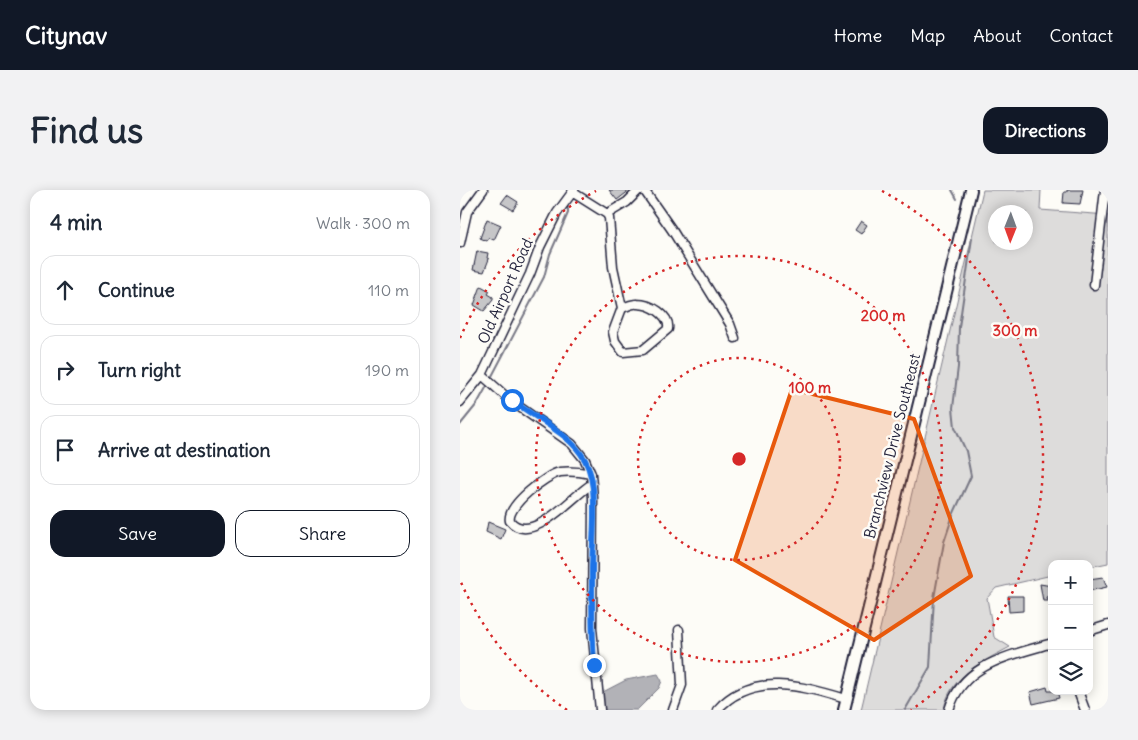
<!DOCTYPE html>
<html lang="en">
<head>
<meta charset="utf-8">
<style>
  :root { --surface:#fff; --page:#f2f2f3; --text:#1f2937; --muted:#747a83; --line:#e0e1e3; --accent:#111827 }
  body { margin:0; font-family:Delius,sans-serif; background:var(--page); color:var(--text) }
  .controls { position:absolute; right:15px; bottom:15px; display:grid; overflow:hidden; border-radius:10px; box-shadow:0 2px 12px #0003 }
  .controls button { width:45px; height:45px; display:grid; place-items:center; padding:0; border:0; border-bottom:1px solid var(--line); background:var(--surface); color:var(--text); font:25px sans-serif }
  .compass { position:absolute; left:528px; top:15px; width:45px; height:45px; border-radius:50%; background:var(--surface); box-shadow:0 2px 12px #0003; rotate:181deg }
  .stop { position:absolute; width:15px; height:15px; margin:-11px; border:4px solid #1a73e8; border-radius:50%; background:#fff }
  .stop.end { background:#1a73e8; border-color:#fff; box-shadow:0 1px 5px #0008 }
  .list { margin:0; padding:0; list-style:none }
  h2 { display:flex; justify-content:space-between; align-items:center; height:65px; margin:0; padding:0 20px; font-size:21px }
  h2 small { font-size:16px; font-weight:400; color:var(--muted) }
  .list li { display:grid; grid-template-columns:32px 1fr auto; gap:15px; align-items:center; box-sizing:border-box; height:70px; margin:0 10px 10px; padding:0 10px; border:1px solid var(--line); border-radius:15px }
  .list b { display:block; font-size:19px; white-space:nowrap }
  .list em { font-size:16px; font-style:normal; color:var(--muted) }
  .actions { display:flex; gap:10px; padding:15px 20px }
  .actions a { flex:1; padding:11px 0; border:1px solid var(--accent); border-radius:15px; text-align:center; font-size:18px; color:var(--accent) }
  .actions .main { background:var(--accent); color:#fff }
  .icon { flex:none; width:28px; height:28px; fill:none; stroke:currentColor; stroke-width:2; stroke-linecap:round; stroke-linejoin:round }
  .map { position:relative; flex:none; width:648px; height:520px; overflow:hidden; border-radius:15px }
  header { display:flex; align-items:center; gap:30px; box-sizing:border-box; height:70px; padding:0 25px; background:var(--accent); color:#fff }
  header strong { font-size:24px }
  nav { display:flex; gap:28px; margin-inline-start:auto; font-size:18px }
  .intro { display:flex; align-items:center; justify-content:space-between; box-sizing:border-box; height:120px; padding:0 30px }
  h1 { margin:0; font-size:35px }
  .button { padding:12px 22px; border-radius:15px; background:var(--accent); color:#fff; font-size:18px; font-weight:700 }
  main { display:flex; gap:30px; padding:0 30px }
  aside { flex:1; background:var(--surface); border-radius:15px; box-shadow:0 2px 12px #0003 }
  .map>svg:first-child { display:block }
  .green { fill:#dddcdb; stroke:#807f8b; fill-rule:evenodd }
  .water { fill:#b2b2b7; stroke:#787885 }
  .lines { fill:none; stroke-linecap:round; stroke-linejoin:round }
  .stream { stroke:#787885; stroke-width:2 }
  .building { fill:#c6c6c8; stroke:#22223b }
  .minor-casing { stroke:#22223b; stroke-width:11 }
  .major-casing { stroke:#22223b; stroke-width:14 }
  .minor { stroke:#fdfcf7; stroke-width:8 }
  .major { stroke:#fdfcf7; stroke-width:10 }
  .route { stroke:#1a73e8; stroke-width:6 }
  .marked { fill:#e8590c; fill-opacity:0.2; stroke:#e8590c; stroke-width:4; stroke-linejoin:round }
  .ring { fill:none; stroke:#d62828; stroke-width:2.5; stroke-dasharray:2.5 5 }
  .labels { text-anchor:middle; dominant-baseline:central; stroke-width:5; stroke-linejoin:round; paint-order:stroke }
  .street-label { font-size:15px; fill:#22223b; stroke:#fdfcf7 }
  .centre { fill:#d62828; stroke:#fdfcf7; stroke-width:2.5 }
  .ring-label { font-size:15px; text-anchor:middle; font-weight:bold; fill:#d62828; stroke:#fdfcf7; stroke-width:5; stroke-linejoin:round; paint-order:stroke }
</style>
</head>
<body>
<header>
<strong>Citynav</strong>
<nav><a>Home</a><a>Map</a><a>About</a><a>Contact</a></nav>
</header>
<div class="intro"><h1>Find us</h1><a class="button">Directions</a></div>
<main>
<aside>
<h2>4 min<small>Walk · 300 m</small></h2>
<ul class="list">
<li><svg class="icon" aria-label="ahead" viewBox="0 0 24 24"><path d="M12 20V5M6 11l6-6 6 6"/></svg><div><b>Continue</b></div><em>110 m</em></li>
<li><svg class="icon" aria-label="right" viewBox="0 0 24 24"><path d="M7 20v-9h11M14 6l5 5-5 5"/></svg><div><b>Turn right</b></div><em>190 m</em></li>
<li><svg class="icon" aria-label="arrive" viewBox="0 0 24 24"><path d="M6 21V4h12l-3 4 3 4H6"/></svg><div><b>Arrive at destination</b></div></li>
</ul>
<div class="actions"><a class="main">Save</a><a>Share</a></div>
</aside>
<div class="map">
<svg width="648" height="520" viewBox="0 0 648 520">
  <rect width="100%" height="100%" fill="#fdfcf7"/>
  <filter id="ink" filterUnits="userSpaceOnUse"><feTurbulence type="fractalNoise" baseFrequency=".02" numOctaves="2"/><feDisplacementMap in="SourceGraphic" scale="10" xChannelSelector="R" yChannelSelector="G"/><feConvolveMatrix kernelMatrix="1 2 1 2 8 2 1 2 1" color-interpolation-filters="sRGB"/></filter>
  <g filter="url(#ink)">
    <!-- green -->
    <path class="green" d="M523,0H581L580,20L648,25V373L629,377V374H592V385L536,398L527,408L534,447L550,457C524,471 488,487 484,520H401ZM536,22H566V52H536Z"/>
    <!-- water -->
    <path class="water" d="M198,484L202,491L199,498L177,520H143L141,505L143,502L166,490Z"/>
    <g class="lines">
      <!-- stream -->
      <path class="stream" d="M492,0L497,9
        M31,188L84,87L90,64L108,23V17
        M0,235L17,214L27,196
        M445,520L470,477L474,408L484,352L493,325L511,286L506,261L495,237L493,218L498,177L499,137L512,48"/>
    </g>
    <!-- building -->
    <path class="building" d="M149,0H170L157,10Z
      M607,0H623L620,14L603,13L604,2H607Z
      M47,5L58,12L53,20L41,13Z
      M27,29L41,35L34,50L29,48L27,51L20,48Z
      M401,31L407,35L401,44L395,40Z
      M17,61L28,63L27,68L29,69L24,82L13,80Z
      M21,96L30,101L28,104L33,107V110L24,121L14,115Z
      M28,332L45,339L41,349L26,342Z
      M643,387L647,397L629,401V389Z
      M580,394L592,396V406L587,407L588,411H583Z
      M548,406H563V421L549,422Z
      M587,497L588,501H597L599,508L573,514L570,502Z"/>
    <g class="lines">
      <defs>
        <path id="minor" d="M184,0L212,40L270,134L275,148
          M112,2L147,24L149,28L153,77L162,118L153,142L155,151L163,162L183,160L208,139C210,125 191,114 177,114C173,113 166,117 162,118
          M147,24L167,12L179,0
          M0,53L7,22L23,0
          M634,95L645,0
          M22,185L51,211L112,254L125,270L131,284L133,308L132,438L140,520
          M0,212L22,185L70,84L80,57L97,23L114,0
          M131,284C121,282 110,281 100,282C86,285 46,316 50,331C72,357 114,304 132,294
          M629,441L648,435
          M618,501L625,520
          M213,520L222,495L219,440
          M257,520C291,481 343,496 386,509
          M489,520C503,473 550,466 592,453"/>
        <path id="major" d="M384,520L511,0"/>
      </defs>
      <!-- minor casing -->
      <use href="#minor" class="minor-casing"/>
      <!-- major casing -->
      <use href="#major" class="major-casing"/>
      <!-- minor -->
      <use href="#minor" class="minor"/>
      <!-- major -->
      <use href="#major" class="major"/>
    </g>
  </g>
  <g class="lines" filter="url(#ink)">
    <!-- route -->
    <path class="route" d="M52,210C76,229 110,243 125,270C140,297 132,349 132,380C132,412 132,443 134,475"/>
  </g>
  <!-- marked area -->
  <path class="marked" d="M332,199L454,229L511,386L414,450L275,370Z"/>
  <!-- distance rings -->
  <g class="ring">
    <circle cx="279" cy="269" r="101"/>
    <circle cx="279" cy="269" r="203"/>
    <path d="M107 520A304 304 0 0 1 0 390M0 148A304 304 0 0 1 136 1M422 1A304 304 0 0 1 451 520"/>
  </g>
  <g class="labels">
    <!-- street labels -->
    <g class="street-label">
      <text transform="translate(45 101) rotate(-66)">Old Airport Road</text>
      <text transform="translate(432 256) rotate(-76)">Branchview Drive Southeast</text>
    </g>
  </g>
  <circle cx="279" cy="269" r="8" class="centre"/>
  <g class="ring-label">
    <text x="423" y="131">200 m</text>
    <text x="555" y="146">300 m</text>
    <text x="350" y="203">100 m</text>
  </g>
</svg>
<div class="controls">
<button>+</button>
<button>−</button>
<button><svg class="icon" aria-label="layers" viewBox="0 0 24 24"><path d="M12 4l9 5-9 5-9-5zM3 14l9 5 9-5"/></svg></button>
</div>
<svg class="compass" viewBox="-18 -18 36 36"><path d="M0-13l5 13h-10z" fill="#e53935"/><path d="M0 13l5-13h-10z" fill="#747a83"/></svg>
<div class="stop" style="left:52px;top:210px"></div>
<div class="stop end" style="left:134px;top:475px"></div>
</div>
</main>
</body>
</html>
